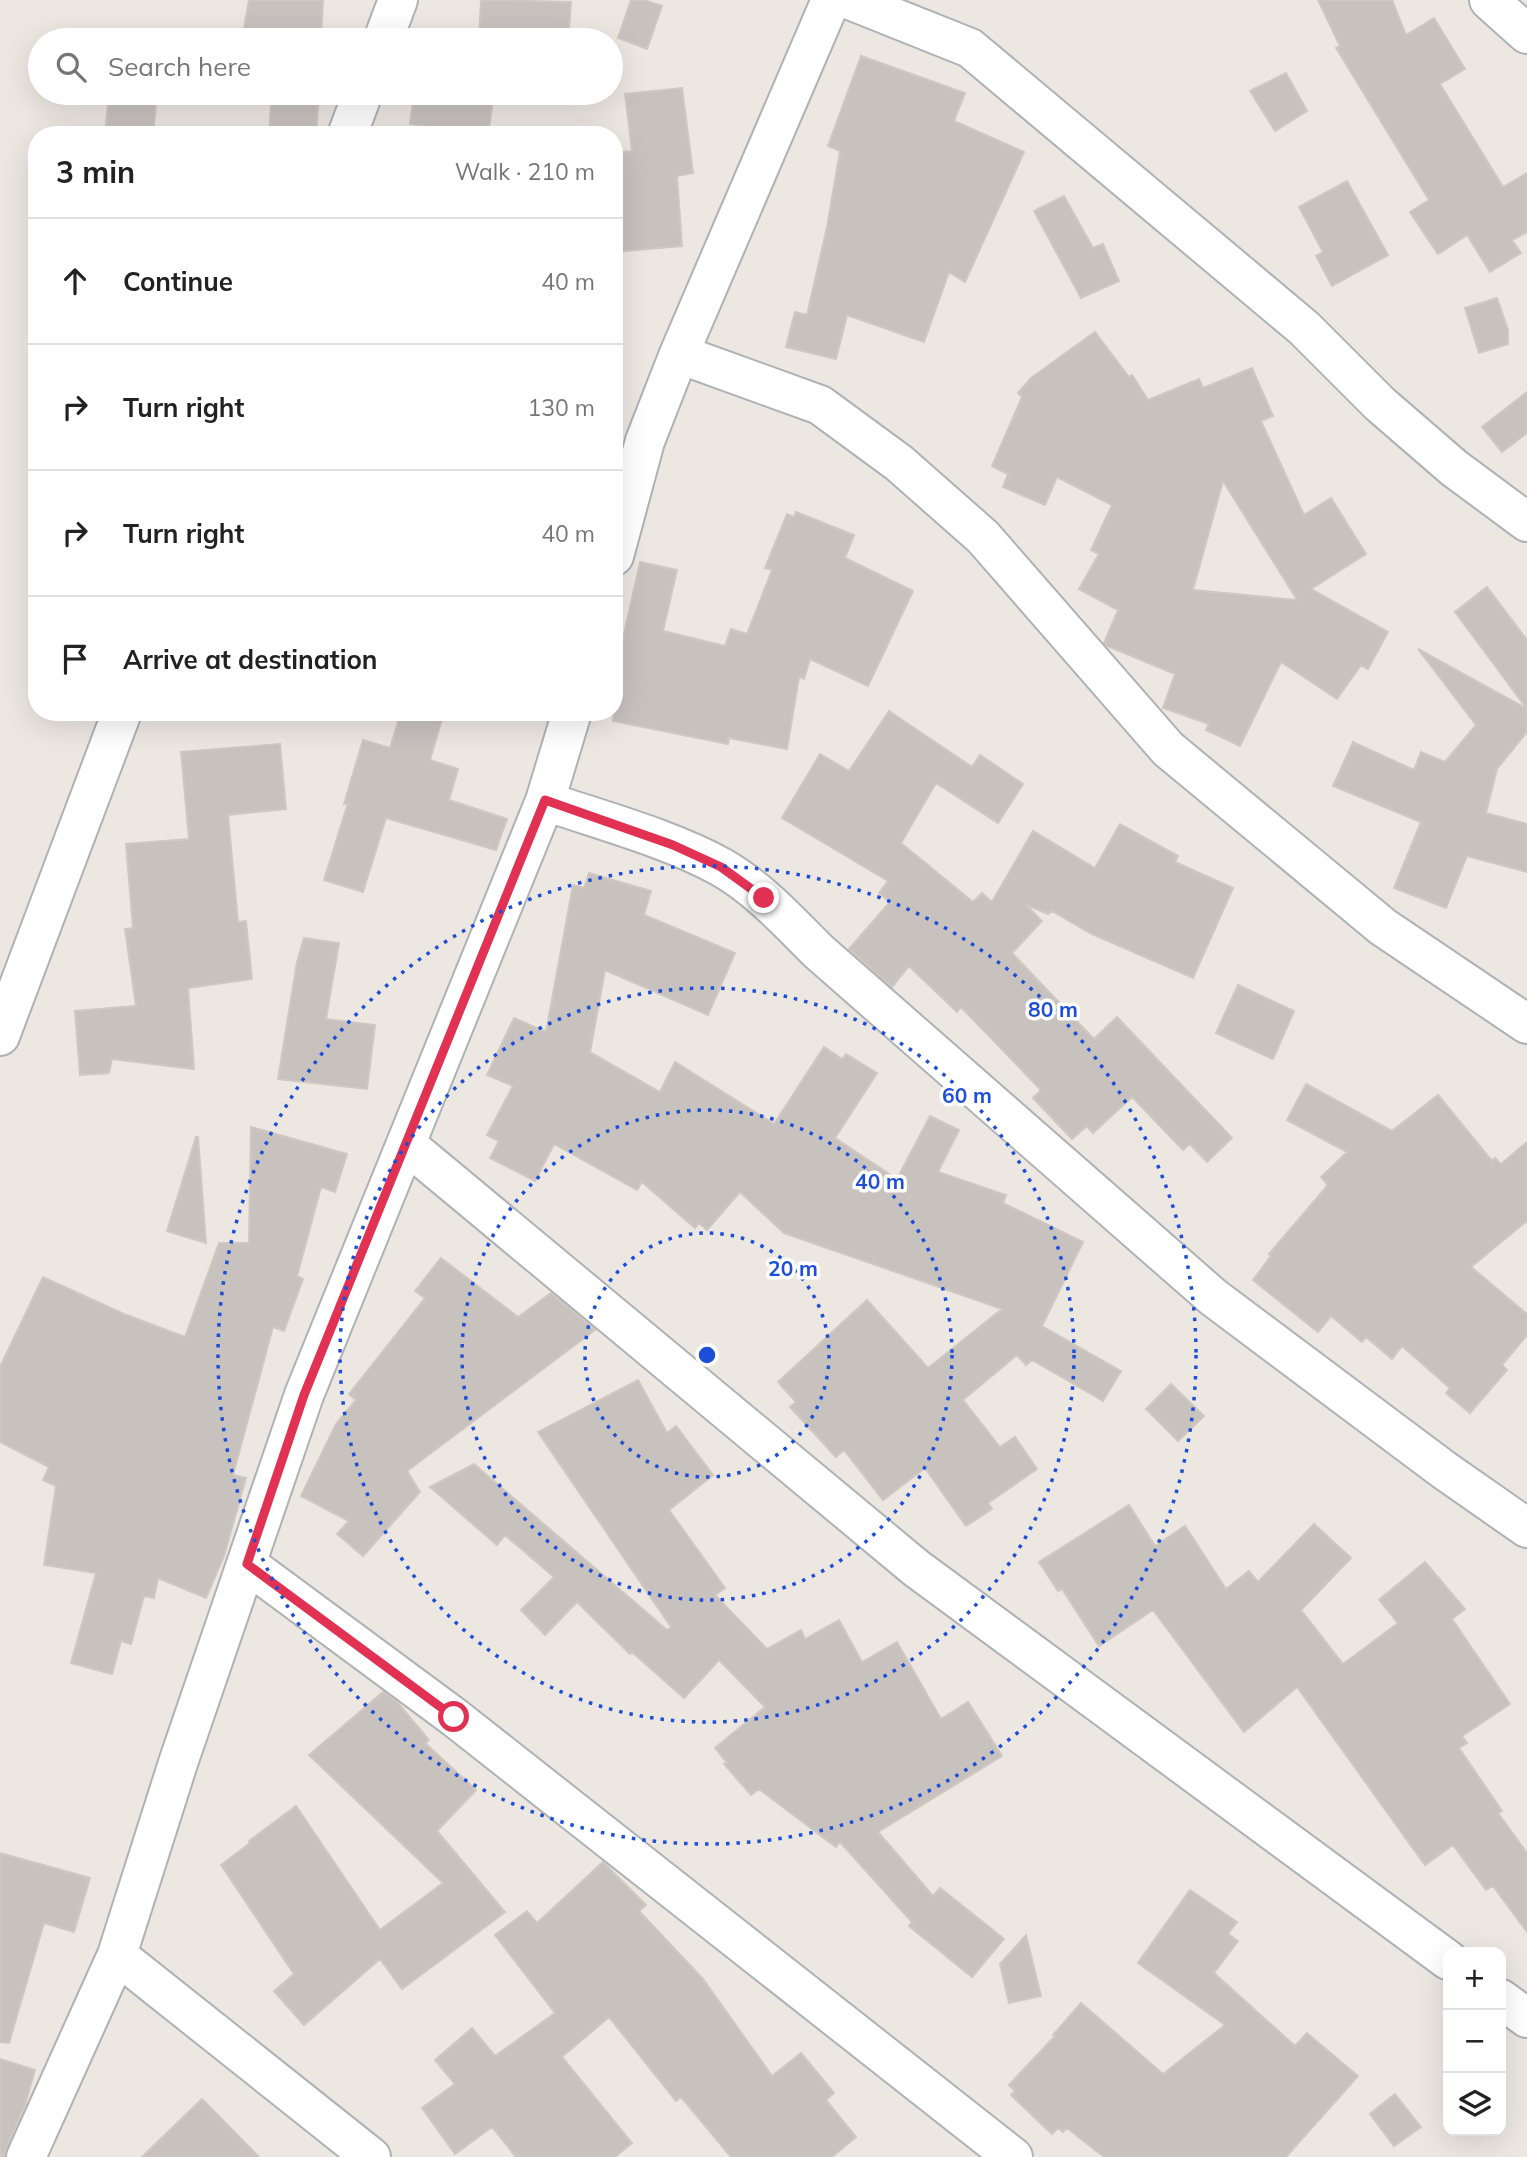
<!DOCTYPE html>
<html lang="en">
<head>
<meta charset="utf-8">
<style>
  :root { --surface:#fff; --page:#f6f6f6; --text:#222; --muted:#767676; --line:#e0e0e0 }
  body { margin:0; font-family:Mulish,sans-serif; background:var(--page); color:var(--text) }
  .controls { position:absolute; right:21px; bottom:21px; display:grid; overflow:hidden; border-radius:14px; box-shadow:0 7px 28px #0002 }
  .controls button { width:63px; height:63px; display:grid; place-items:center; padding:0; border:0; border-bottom:2px solid var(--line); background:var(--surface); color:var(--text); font:35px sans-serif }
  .stop { position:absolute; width:21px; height:21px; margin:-16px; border:5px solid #e23254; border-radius:50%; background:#fff }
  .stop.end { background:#e23254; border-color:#fff; box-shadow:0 2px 7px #0008 }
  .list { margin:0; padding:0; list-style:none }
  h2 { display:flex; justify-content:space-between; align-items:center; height:91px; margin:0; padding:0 28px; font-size:30px }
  h2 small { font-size:23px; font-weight:400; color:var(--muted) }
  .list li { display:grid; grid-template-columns:46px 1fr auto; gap:21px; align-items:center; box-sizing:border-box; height:126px; padding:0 28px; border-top:2px solid var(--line) }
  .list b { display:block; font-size:26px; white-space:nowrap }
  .list em { font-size:23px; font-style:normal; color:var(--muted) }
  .icon { flex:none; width:38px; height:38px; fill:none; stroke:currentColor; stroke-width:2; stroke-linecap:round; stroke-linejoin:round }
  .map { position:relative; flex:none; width:1527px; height:2157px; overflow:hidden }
  .search { position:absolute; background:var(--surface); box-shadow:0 7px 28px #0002; left:28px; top:28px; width:595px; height:77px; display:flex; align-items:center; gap:18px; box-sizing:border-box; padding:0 24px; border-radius:38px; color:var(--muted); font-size:26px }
  .panel { position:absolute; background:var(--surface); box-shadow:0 7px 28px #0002; left:28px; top:126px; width:595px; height:595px; border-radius:28px }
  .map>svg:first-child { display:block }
  .building { fill:#c8c2bf; stroke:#d1c7c1; stroke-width:2; fill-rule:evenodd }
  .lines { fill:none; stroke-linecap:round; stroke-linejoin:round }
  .minor-casing { stroke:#aeb2b4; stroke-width:42 }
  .minor { stroke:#fff; stroke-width:38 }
  .route { stroke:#e23254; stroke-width:9 }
  .ring { fill:none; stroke:#1d4ed8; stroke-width:3.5; stroke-dasharray:3.5 7 }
  .centre { fill:#1d4ed8; stroke:#fff; stroke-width:3.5 }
  .ring-label { font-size:21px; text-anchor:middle; font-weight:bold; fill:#1d4ed8; stroke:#fff; stroke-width:7; stroke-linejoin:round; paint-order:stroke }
</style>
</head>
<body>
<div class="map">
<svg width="1527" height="2157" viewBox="0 0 1527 2157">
  <rect width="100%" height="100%" fill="#ede7e2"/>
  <!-- building -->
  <path class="building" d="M249,0H323L321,40H242Z
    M481,0L571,2L568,40H479Z
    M631,0H644L662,6L647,49L618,38Z
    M1318,0H1392L1406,35L1434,18L1465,69L1440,84L1503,187L1527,173V232L1512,240L1521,253L1490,272L1467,235L1438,254L1410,212L1429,200L1336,48L1340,46Z
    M115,35L162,40H114Z
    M861,56L965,93L954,121L1024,152L965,282L949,272L924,342L847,315L836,359L786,347L795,312L807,315L827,227L840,151L828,146Z
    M1286,73L1307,111L1275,131L1250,91Z
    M682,88L693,173L677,176L682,246L614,252V153L632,151L625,94Z
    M109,93H157L153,135H105Z
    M272,93H319L316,135H269Z
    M414,93H494L488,135L410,124Z
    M1347,181L1388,255L1332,286L1316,256L1323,252L1299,207Z
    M1064,196L1093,248L1103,244L1119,281L1081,298L1034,211Z
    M1497,298L1508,330V344L1479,353L1465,308Z
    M1095,332L1129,377L1132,375L1148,400L1199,379L1203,388L1252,368L1273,416L1261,421L1304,515L1331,498L1366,554L1311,589L1388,632L1368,669L1361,665L1337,699L1281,662L1240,746L1206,730L1209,724L1163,708L1175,674L1107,646L1104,643L1118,610L1079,589L1099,554L1091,550L1112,505L1057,477L1045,505L1003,487L1008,474L992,466L1022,397L1018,393L1031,378ZM1223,481L1296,598L1297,600L1193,590Z
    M1527,392V433L1502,452L1482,427Z
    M796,512L854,535L845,558L913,591L868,686L810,659L804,679L799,677L787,749L729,738L728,744L613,721L616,670L640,562L677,570L663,631L725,646L731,629L747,634L772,570L765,568L787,514L794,517Z
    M1487,587L1527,640V709L1455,612Z
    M1418,649L1527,709V732L1497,769L1486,813L1527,824V872L1467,856L1446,908L1394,888L1421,822L1333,786L1353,742L1414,770L1421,752L1445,762L1476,725Z
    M889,711L972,767L980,755L1023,784L998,823L936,783L901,843L973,902L982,893L992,902L1033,831L1095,868L1120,824L1178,856L1175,862L1233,888L1193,978L1092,934L1052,911L1048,914L1025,904L1042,921L1012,953L1094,1039L1117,1017L1232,1138L1207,1162L1190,1144L1183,1150L1132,1097L1093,1133L1087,1126L1072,1139L1033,1098L1041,1090L961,1007L957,1012L909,966L892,987L849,949L890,902L879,893L888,881L782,818L820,754L849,771Z
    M401,712H444L430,760L458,769L449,800L507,819L496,850L386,818L363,892L324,880L348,803L344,804L363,740L390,748Z
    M280,744L286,809L228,815L238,922L246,921L252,979L188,988L194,1069L112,1059L109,1073L80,1075L75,1011L136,1006L125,929L133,928L126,844L189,839L181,752Z
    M589,873L651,891L644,915L735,953L708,1015L605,970L590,1052L660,1092L675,1062L774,1124L824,1047L842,1059L846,1054L877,1073L835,1138L897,1179L930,1116L959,1130L938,1172L1006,1195L1003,1203L1083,1242L1042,1326L1121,1371L1103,1401L1032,1360L1026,1365L1017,1355L963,1400L1000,1447L1015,1437L1037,1469L988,1503L992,1509L966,1526L925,1468L883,1500L844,1450L836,1457L790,1407L796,1402L778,1382L867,1300L928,1368L1002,1309L784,1233L740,1192L707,1230L699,1223L695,1228L642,1182L637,1190L554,1144L535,1181L490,1158L499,1141L487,1135L513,1086L487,1075L514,1018L546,1032L573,885L584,888Z
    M304,938L339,943L326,1019L375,1025L367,1089L278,1079L297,962Z
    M1238,985L1294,1011L1273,1059L1216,1033Z
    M1306,1084L1392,1131L1438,1095L1492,1161L1495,1158L1501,1164L1527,1142V1221L1471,1267L1527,1314V1335L1502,1365L1507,1370L1470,1413L1446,1393L1450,1388L1402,1346L1392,1359L1366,1337L1362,1342L1331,1316L1318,1332L1253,1280L1271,1256L1269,1254L1328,1185L1321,1177L1347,1152L1287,1120Z
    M251,1127L347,1154L335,1192L321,1187L297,1276L303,1279L284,1331L273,1327L233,1475L246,1478L224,1556L206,1598L158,1578L154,1598L144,1596L131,1644L121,1641L112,1674L71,1663L96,1573L44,1565L56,1486L43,1480L49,1467L0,1442V1367L43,1277L124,1314L185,1337L219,1243H249Z
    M196,1137H198L206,1243L167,1231Z
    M441,1258L518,1317L551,1293L595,1330L407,1471L420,1492L363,1556L337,1534L349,1521L301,1496L336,1424L356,1400L349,1394L425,1298L415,1291Z
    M638,1380L667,1433L676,1426L713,1475L669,1510L725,1588L715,1595L767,1649L801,1630L805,1639L839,1620L862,1662L897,1642L941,1719L968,1702L1002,1756L878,1832L933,1896L940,1888L1004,1939L972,1977L909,1926L912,1922L840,1842L836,1847L759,1789L751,1795L724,1764L727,1763L715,1748L765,1707L719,1660L684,1698L632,1652L630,1654L577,1602L545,1635L521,1610L554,1577L505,1535L497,1545L430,1487L474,1464L667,1630L671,1627L538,1432Z
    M1171,1384L1204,1416L1178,1441L1146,1409Z
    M1129,1505L1155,1546L1185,1526L1226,1589L1249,1571L1258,1582L1314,1524L1351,1558L1301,1610L1343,1664L1398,1623L1379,1600L1425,1562L1465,1609L1452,1619L1510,1704L1462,1736L1467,1743L1459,1748L1502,1811L1498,1813L1527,1853V1932L1493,1886L1486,1890L1453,1845L1425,1865L1297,1687L1244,1732L1153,1610L1099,1646L1062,1589L1058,1591L1039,1562Z
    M383,1692L397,1702L429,1740L425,1743L476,1790L437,1831L505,1912L402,1989L380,1959L304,2025L274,1991L294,1974L221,1865L250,1843L249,1841L296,1806L380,1930L443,1883L309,1755Z
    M0,1853L90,1878L74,1932L44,1923L9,2043L0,2042Z
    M603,1862L646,1905L639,1911L703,1979L772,2076L801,2053L834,2093L826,2100L856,2137L832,2157H731L681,2097L676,2101L609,2017L562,2057L632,2143L615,2157H516L492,2127L455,2154L422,2108L455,2084L435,2060L472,2028L495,2056L555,2013L495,1935L527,1911L537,1923Z
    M1190,1890L1237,1922L1228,1934L1238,1941L1214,1973L1295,2046L1307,2033L1358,2076L1286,2157H1104L1067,2128L1063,2132L1058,2128L1052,2134L1011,2095L1015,2091L1009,2085L1055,2036L1053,2035L1081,2003L1163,2074L1225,2025L1138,1963Z
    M1026,1935L1041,1996L1009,2003L1000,1964Z
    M0,2059L35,2070L25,2105L6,2148L4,2157H0Z
    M1395,2094L1421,2127L1394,2146L1370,2114Z
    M202,2099L259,2157H142Z"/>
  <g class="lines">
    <defs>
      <path id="minor" d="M850,0L970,48L1304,328L1380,404L1454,468L1527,522
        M1489,0L1527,34
        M383,40L398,0
        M347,135L363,93
        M679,354L820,405L899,463L983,537L1168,749L1383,927L1527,1024
        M614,556L645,441L679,354L831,0
        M545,801C600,820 671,839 721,867C758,888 788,921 818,951L1213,1297L1444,1470L1527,1528
        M0,1036L122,712
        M407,1145L916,1568L1448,1960
        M247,1564L454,1717L1013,2157
        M117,1955L371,2157
        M1501,1999L1527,2018
        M26,2157L117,1955L178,1763L304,1395L545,801L572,712"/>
    </defs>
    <!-- minor casing -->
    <use href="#minor" class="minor-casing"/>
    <!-- minor -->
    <use href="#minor" class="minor"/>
  </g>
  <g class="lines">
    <!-- route -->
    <path class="route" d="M454,1717L247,1564L304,1395L545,800L673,845L721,867L764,898"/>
  </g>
  <!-- distance rings -->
  <g class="ring">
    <circle cx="707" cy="1355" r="122"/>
    <circle cx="707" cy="1355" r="245"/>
    <circle cx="707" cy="1355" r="367"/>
    <circle cx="707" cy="1355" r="489"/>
  </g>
  <circle cx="707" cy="1355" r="10" class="centre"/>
  <g class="ring-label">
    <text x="1053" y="1017">80 m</text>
    <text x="967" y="1103">60 m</text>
    <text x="880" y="1189">40 m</text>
    <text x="793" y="1276">20 m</text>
  </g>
</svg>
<div class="controls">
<button>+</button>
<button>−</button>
<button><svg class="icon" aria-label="layers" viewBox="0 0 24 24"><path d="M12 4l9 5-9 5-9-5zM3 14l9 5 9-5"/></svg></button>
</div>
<div class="stop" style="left:454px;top:1717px"></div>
<div class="stop end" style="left:764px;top:898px"></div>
<div class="search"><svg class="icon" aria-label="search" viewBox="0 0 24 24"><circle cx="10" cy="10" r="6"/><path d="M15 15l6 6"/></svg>Search here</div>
<section class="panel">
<h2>3 min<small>Walk · 210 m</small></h2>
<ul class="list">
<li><svg class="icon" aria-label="ahead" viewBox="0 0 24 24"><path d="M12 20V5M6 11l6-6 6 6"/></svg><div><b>Continue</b></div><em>40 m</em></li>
<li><svg class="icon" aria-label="right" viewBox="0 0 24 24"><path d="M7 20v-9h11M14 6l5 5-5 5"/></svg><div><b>Turn right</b></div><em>130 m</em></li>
<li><svg class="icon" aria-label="right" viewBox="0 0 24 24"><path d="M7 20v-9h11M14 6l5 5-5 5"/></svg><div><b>Turn right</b></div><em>40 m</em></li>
<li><svg class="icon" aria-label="arrive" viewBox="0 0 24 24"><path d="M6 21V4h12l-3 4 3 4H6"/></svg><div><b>Arrive at destination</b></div></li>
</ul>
</section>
</div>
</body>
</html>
